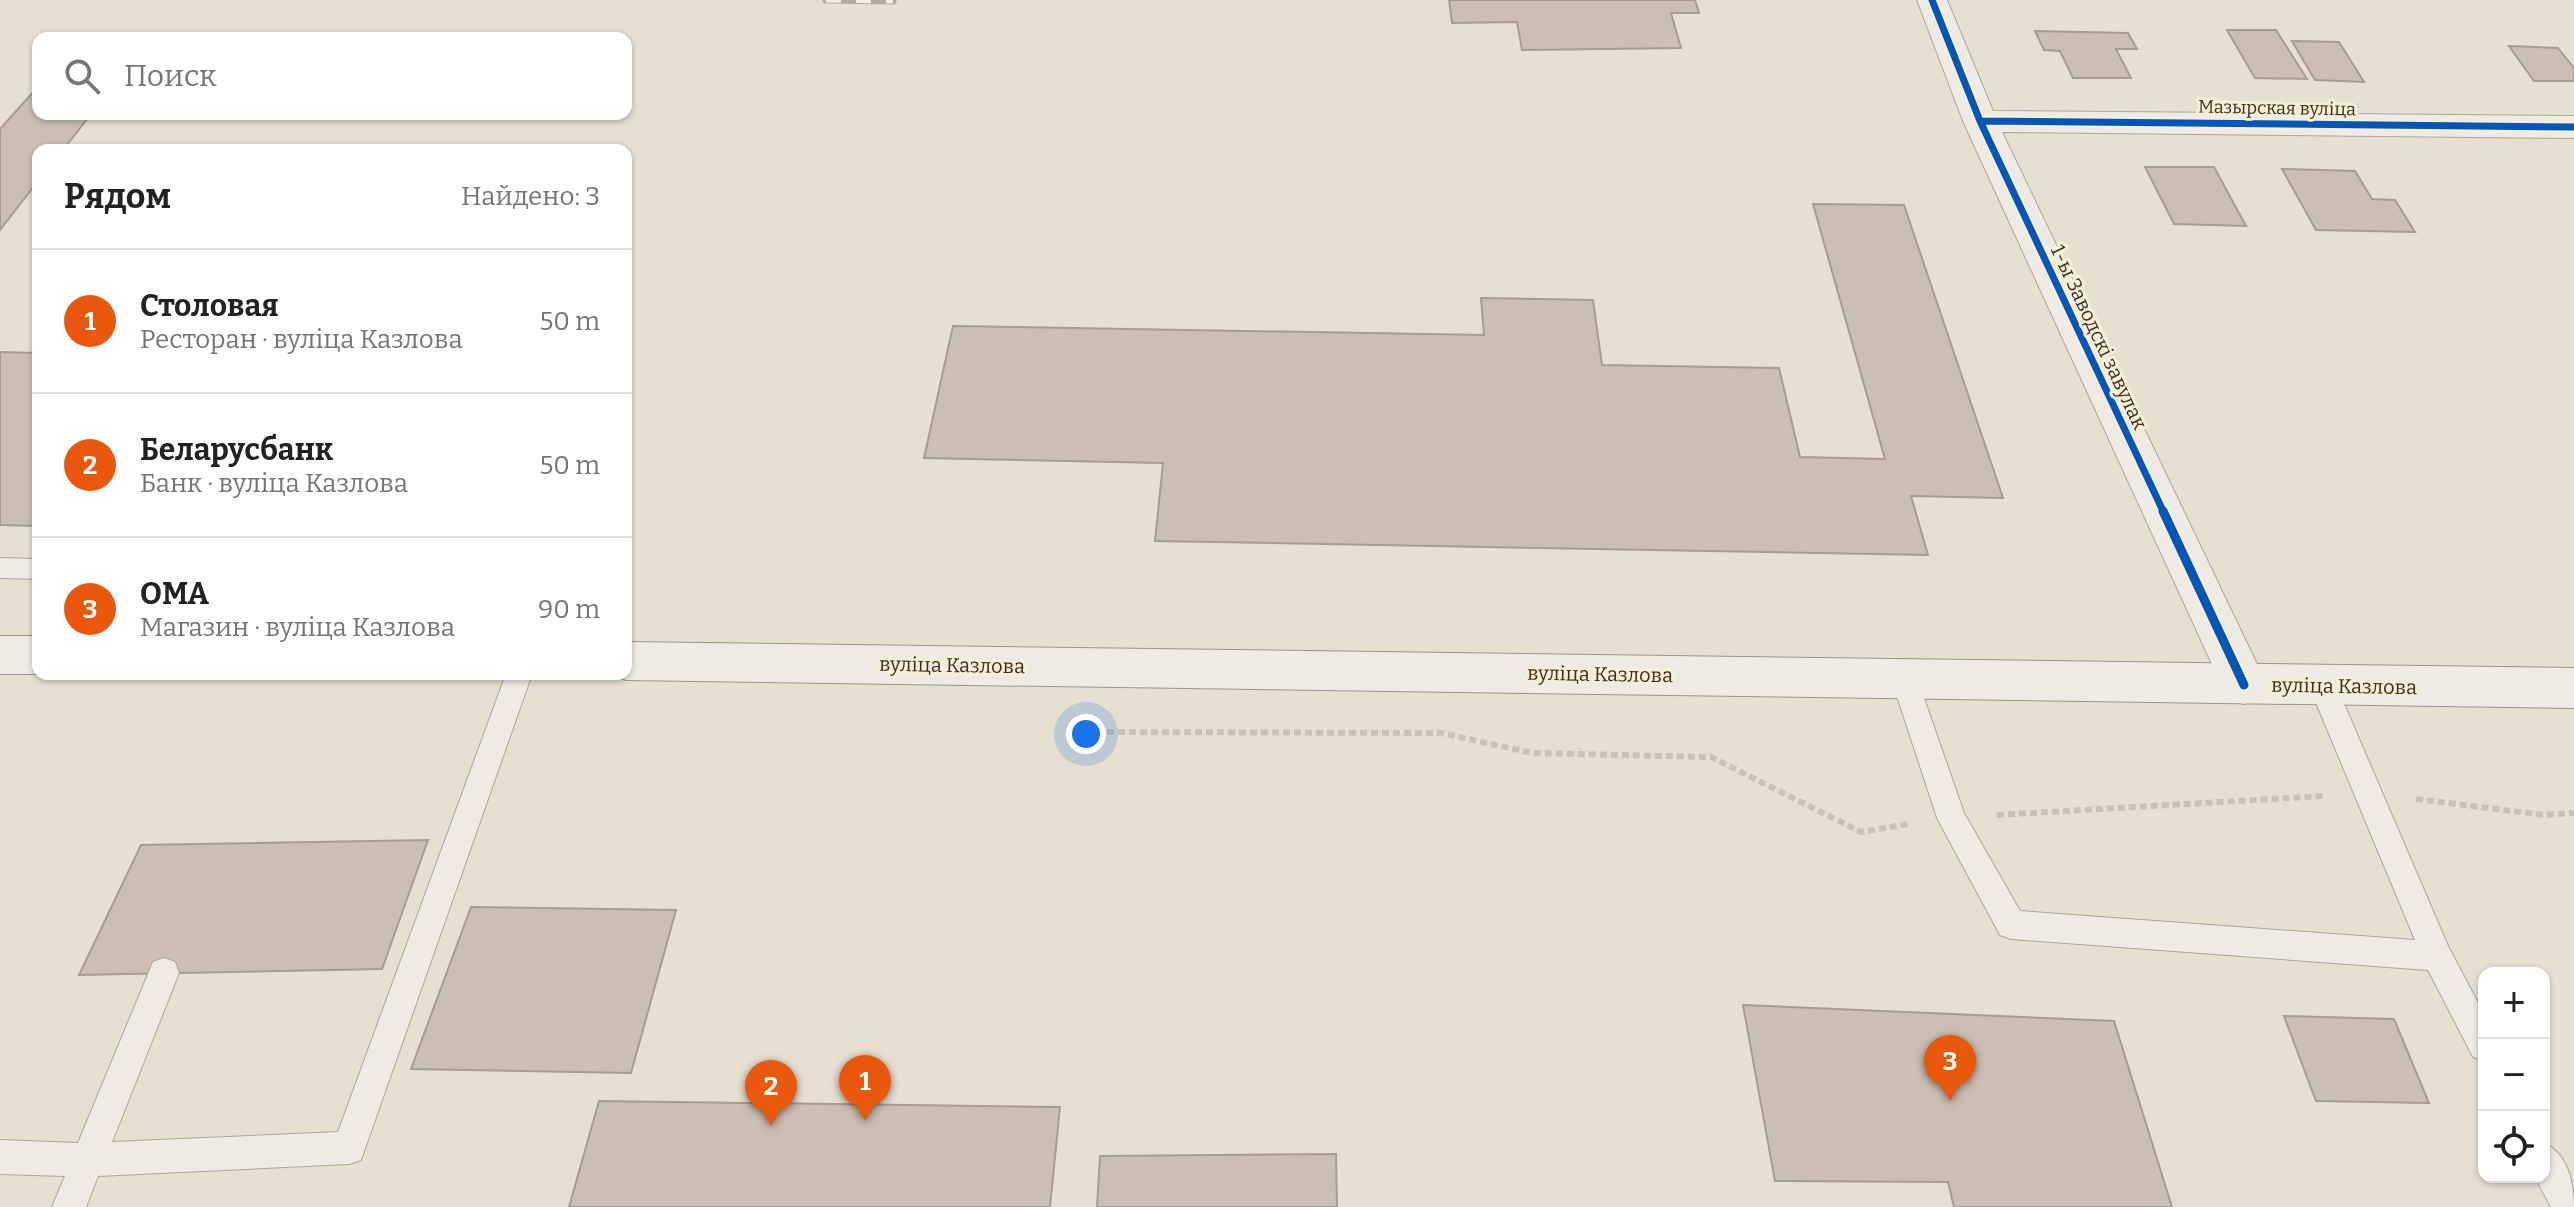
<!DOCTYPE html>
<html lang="ru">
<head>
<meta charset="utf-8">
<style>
  :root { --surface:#fff; --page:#f2f2f2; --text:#222; --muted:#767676; --line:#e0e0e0; --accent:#ea580c }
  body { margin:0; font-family:Bitter,serif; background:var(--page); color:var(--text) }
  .controls { position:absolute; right:24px; bottom:24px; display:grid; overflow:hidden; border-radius:16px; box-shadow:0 2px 6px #0004 }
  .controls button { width:72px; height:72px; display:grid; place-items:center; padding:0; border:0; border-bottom:2px solid var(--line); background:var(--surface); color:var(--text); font:40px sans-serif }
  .you { position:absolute; left:1086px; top:734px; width:28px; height:28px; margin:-20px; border:6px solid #fff; border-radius:50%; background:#1a73e8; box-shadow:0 0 0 12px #1a73e833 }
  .badge { display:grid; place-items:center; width:52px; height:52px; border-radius:50%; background:var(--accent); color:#fff; font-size:26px; font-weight:700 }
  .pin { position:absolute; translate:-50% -66px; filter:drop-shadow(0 2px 4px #0008) }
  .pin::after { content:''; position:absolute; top:42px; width:28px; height:24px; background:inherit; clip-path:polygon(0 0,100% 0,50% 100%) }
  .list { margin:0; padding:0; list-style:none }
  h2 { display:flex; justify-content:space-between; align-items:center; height:104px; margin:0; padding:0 32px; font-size:34px }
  h2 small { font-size:26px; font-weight:400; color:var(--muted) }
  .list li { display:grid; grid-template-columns:52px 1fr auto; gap:24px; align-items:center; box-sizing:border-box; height:144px; padding:0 32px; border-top:2px solid var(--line) }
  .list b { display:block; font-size:30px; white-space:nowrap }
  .list p { margin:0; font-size:26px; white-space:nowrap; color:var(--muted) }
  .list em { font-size:26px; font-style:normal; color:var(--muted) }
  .icon { flex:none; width:44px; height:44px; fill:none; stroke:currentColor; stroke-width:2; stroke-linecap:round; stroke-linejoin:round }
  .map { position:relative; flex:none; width:2574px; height:1207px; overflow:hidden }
  .search { position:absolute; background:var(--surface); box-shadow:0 2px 6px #0004; left:32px; top:32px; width:600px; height:88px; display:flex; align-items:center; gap:20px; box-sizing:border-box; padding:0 28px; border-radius:16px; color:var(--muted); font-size:30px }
  .panel { position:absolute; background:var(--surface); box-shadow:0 2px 6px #0004; left:32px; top:144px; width:600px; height:536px; border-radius:16px }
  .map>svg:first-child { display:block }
  .building { fill:#cbbfb2; stroke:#a89c90; stroke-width:2 }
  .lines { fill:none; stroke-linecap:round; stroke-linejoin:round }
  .service-casing { stroke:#ada599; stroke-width:2 }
  .minor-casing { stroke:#ada599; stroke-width:2 }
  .secondary-casing { stroke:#9c958a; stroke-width:2 }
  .path { stroke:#c8c2b9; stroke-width:6; stroke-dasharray:7 4; stroke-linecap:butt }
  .service { fill:#efebe3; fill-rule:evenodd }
  .minor { fill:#efebe3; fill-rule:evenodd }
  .secondary { fill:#efebe3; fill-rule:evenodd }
  .rail-casing { stroke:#afaaa2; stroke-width:7 }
  .rail { stroke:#f7eed8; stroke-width:5; stroke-dasharray:15; stroke-linecap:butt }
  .cycleway-far1-casing { stroke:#f7eed8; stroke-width:11 }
  .cycleway-casing { stroke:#f7eed8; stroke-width:14 }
  .cycleway-far1 { stroke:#0057b8; stroke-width:7 }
  .cycleway { stroke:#0057b8; stroke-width:9 }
  .labels { text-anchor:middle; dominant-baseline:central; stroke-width:6; stroke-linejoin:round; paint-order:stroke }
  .far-street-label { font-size:18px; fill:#3d2e20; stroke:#f7eed8 }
  .street-label { font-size:20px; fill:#3d2e20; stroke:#f7eed8 }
</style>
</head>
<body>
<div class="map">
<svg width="2574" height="1207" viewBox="0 0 2574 1207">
  <rect width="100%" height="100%" fill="#e7e0d1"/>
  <!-- building -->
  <path class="building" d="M1449,0H1695L1699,13H1671L1681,48L1522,50L1517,22L1452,23Z
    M2227,30H2276L2307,79L2255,78Z
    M2035,31L2128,33L2137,49H2116L2131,78H2073L2060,51L2044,50Z
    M2292,41L2339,42L2364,82L2315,80Z
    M2509,46L2558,48L2574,68V81H2534Z
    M35,90H38V114H91L63,150H38V181L0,230V129Z
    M2145,167H2214L2246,226L2174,224Z
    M2282,169L2355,171L2372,199L2395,200L2415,232L2316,230Z
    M1813,204L1904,205L2003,498L1911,496L1928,555L1155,541L1163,463L924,458L953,326L1484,335L1481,298L1593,300L1602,365L1779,368L1800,457L1885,459Z
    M0,352L38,353V526L0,525Z
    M428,840L382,969L79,975L141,845Z
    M471,907L676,910L631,1073L411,1069Z
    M1743,1005L2114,1021L2172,1207H1954L1948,1182L1775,1181Z
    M2284,1016L2394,1019L2429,1103L2316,1101Z
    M599,1101L1060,1107L1050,1207H569Z
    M1336,1154L1337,1207H1097L1100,1156Z"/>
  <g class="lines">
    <defs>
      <path id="service" d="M0,558L38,559V579L0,578Z
        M1904,667L1914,670L1917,678L1964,813L2020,911L2415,940L2309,686L2313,678L2323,674L2333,678L2448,946L2484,1014V1062L2473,1057L2428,970L2011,939L2000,935L1937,818L1891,678L1894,670Z
        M506,674H532L361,1160L349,1164L98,1176L86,1207H52L65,1176L0,1174V1140L78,1143L153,962L164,958L175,962L179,973L112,1142L338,1132Z
        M2544,1143C2568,1154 2574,1183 2574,1207H2551L2535,1177H2544Z"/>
      <path id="minor" d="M1917,0H1947L1993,111L2574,116V138L2002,132L2267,685L2260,699L2244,704L2228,699L1963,121Z"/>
      <path id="secondary" d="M0,636H38V674H0Z
        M626,642L2574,668V708L626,680L610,674H626Z"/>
    </defs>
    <!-- service casing -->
    <use href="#service" class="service-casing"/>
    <!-- minor casing -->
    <use href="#minor" class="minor-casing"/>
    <!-- secondary casing -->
    <use href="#secondary" class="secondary-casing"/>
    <!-- path -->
    <path class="path" d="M1096,732L1441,733L1532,753L1711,757L1861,832L1908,824
      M2416,799L2544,815L2574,813
      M1997,815L2323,796"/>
    <!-- service -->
    <use href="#service" class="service"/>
    <!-- minor -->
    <use href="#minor" class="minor"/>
    <!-- secondary -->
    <use href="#secondary" class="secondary"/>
    <defs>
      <path id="rail" d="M826,0L893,1"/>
    </defs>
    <!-- rail casing -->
    <use href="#rail" class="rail-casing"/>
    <!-- rail -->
    <use href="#rail" class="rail"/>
    <defs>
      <path id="cycleway-far1" d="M1932,0L1980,121L2164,513
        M1980,121L2574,127"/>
      <path id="cycleway" d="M2163,511L2244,685"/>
    </defs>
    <!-- cycleway-far1 casing -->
    <use href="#cycleway-far1" class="cycleway-far1-casing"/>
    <!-- cycleway casing -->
    <use href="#cycleway" class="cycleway-casing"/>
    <!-- cycleway-far1 -->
    <use href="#cycleway-far1" class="cycleway-far1"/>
    <!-- cycleway -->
    <use href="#cycleway" class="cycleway"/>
  </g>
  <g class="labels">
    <!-- far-street labels -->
    <g class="far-street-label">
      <text transform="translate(2277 108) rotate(1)">Мазырская вуліца</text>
    </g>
    <!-- street labels -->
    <g class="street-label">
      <text transform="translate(2099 337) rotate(65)">1-ы Заводскі завулак</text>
      <text transform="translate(952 665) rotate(1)">вуліца Казлова</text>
      <text transform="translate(1600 674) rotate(1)">вуліца Казлова</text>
      <text transform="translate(2344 686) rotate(1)">вуліца Казлова</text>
    </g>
  </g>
</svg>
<div class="controls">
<button>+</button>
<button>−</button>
<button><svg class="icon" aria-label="locate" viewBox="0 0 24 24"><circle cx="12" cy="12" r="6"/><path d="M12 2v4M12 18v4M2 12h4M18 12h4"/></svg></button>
</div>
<div class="you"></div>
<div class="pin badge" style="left:865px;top:1121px">1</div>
<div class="pin badge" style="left:771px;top:1126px">2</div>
<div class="pin badge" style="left:1950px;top:1101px">3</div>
<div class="search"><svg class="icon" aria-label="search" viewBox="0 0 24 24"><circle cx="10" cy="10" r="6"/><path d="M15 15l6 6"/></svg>Поиск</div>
<section class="panel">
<h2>Рядом<small>Найдено: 3</small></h2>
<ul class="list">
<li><span class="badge">1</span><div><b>Столовая</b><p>Ресторан · вуліца Казлова</p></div><em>50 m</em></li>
<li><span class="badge">2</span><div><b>Беларусбанк</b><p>Банк · вуліца Казлова</p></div><em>50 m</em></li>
<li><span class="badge">3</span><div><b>ОМА</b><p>Магазин · вуліца Казлова</p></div><em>90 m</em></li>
</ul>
</section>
</div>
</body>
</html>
